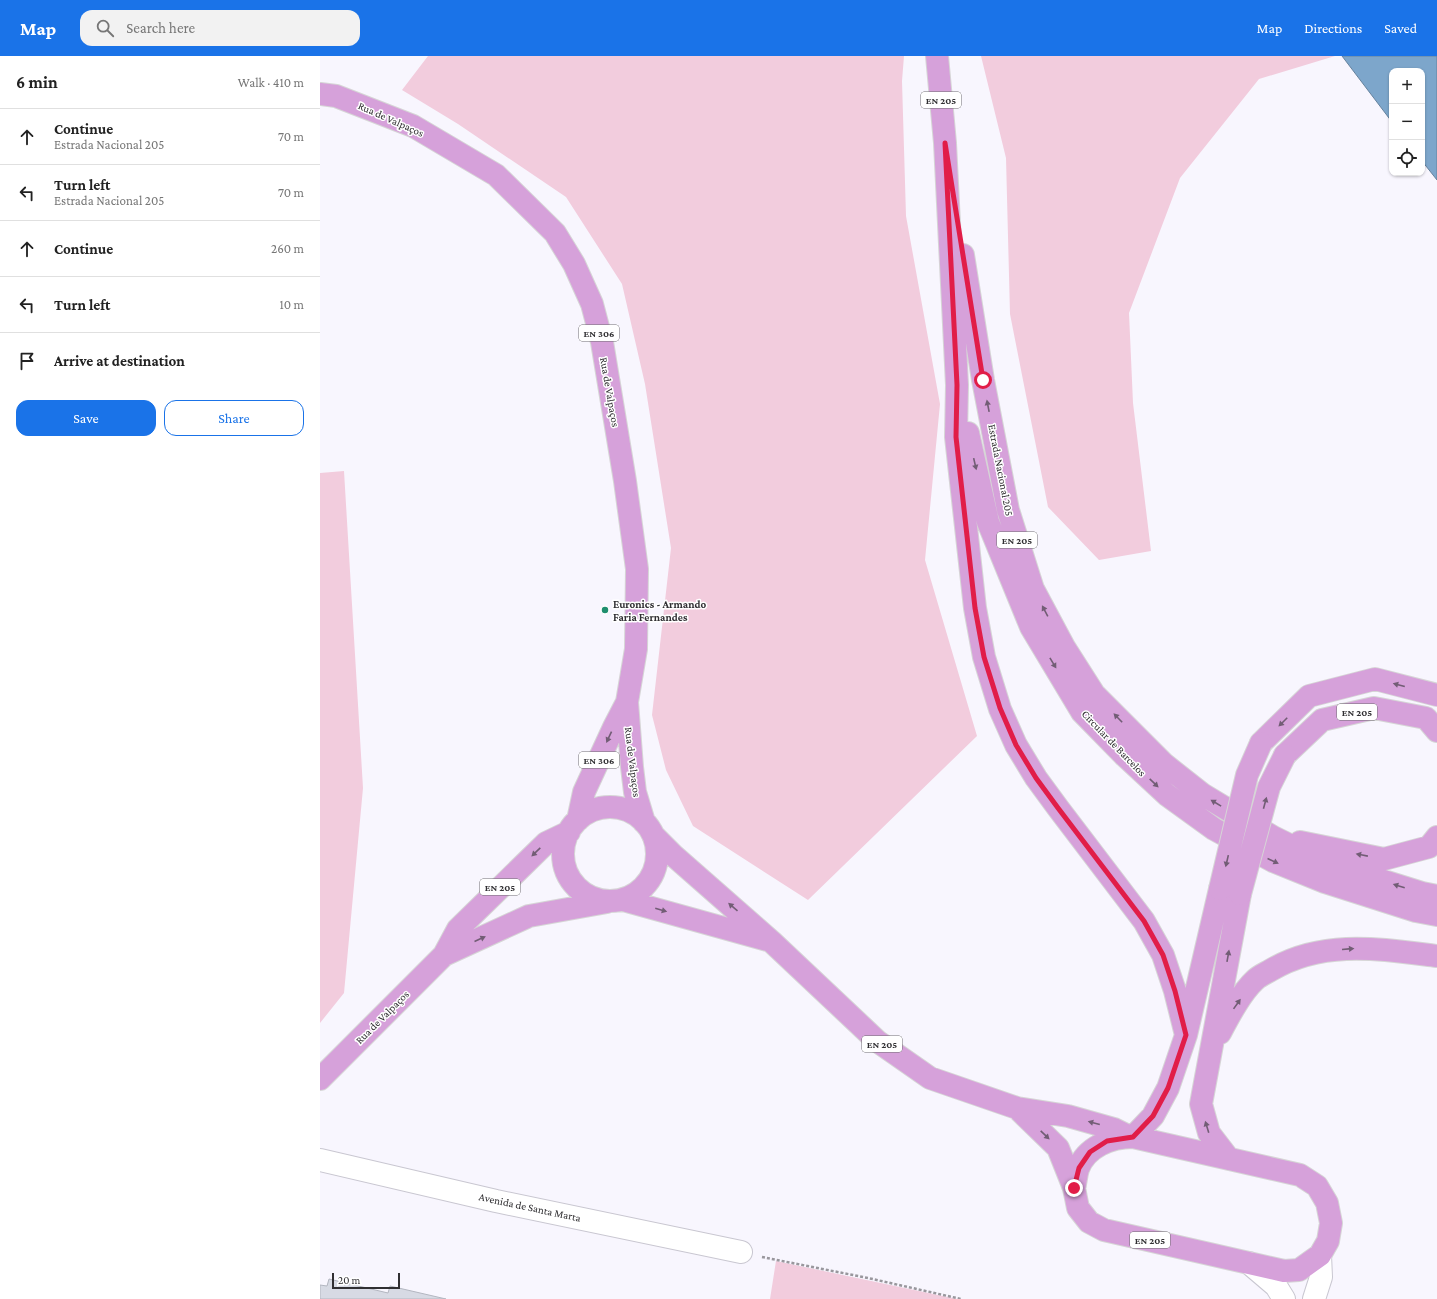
<!DOCTYPE html>
<html lang="en">
<head>
<meta charset="utf-8">
<style>
  :root { --surface:#fff; --page:#f2f2f2; --text:#222; --muted:#767676; --line:#e0e0e0; --accent:#1a73e8 }
  body { margin:0; font-family:"Crimson Pro",serif; background:var(--page); color:var(--text) }
  .controls { position:absolute; right:12px; top:12px; display:grid; overflow:hidden; border-radius:8px; box-shadow:0 1px 3px #0004 }
  .controls button { width:36px; height:36px; display:grid; place-items:center; padding:0; border:0; border-bottom:1px solid var(--line); background:var(--surface); color:var(--text); font:20px sans-serif }
  .scale { position:absolute; left:12px; bottom:10px; width:68px; box-sizing:border-box; padding-left:4px; border:2px solid #302f32; border-top:0; font-size:11px; line-height:14px; white-space:nowrap; color:#302f32; -webkit-text-stroke:3px #fff; paint-order:stroke }
  .stop { position:absolute; width:12px; height:12px; margin:-9px; border:3px solid #e11d48; border-radius:50%; background:#fff }
  .stop.end { background:#e11d48; border-color:#fff; box-shadow:0 1px 4px #0008 }
  .list { margin:0; padding:0; list-style:none }
  h2 { display:flex; justify-content:space-between; align-items:center; height:52px; margin:0; padding:0 16px; font-size:17px }
  h2 small { font-size:13px; font-weight:400; color:var(--muted) }
  .list li { display:grid; grid-template-columns:26px 1fr auto; gap:12px; align-items:center; box-sizing:border-box; height:56px; padding:0 16px; border-top:1px solid var(--line) }
  .list b { display:block; font-size:15px; white-space:nowrap }
  .list p { margin:0; font-size:13px; white-space:nowrap; color:var(--muted) }
  .list em { font-size:13px; font-style:normal; color:var(--muted) }
  .actions { display:flex; gap:8px; padding:12px 16px }
  .actions a { flex:1; padding:9px 0; border:1px solid var(--accent); border-radius:12px; text-align:center; font-size:14px; color:var(--accent) }
  .actions .main { background:var(--accent); color:#fff }
  .icon { flex:none; width:22px; height:22px; fill:none; stroke:currentColor; stroke-width:2; stroke-linecap:round; stroke-linejoin:round }
  .map { position:relative; flex:none; width:1117px; height:1243px; overflow:hidden }
  header { display:flex; align-items:center; gap:24px; box-sizing:border-box; height:56px; padding:0 20px; background:var(--accent); color:#fff }
  header strong { font-size:19px }
  nav { display:flex; gap:22px; margin-inline-start:auto; font-size:14px }
  .search { width:280px; height:36px; background:var(--page); display:flex; align-items:center; gap:10px; box-sizing:border-box; padding:0 14px; border-radius:12px; color:var(--muted); font-size:15px }
  main { display:flex }
  aside { flex:1; background:var(--surface) }
  .map>svg:first-child { display:block }
  .green { fill:#f2ccdd }
  .water { fill:#7da6cb; stroke:#66829d }
  .building { fill:#d7dae4; stroke:#b3b6c0 }
  .lines { fill:none; stroke-linecap:round; stroke-linejoin:round }
  .minor-casing { stroke:#c9c7d1; stroke-width:24 }
  .major-casing { stroke:#d6d5d6; stroke-width:24 }
  .path { stroke:#99979d; stroke-width:2.5; stroke-dasharray:3 2; stroke-linecap:butt }
  .minor { stroke:#fff; stroke-width:22 }
  .major { stroke:#d6a1da; stroke-width:22 }
  .major-bridge-casing { stroke:#d6d5d6; stroke-width:24; stroke-linecap:butt }
  .major-bridge { stroke:#d6a1da; stroke-width:22 }
  .oneway { fill:#725d75 }
  .route { stroke:#e11d48; stroke-width:5 }
  .poi-dot { fill:#1f8e6e; stroke:#fff; stroke-width:1.5 }
  .labels { text-anchor:middle; dominant-baseline:central; stroke-width:3; stroke-linejoin:round; paint-order:stroke }
  .shield { fill:#fff; stroke:#6e6d70; stroke-width:1 }
  .shield-label { font-size:10px; font-weight:bold; fill:#302f32 }
  .street-label { font-size:11px; fill:#302f32; stroke:#fff }
  .poi-label { font-size:11px; font-weight:bold; fill:#302f32; stroke:#fff; text-anchor:start }
</style>
</head>
<body>
<header>
<strong>Map</strong>
<div class="search"><svg class="icon" aria-label="search" viewBox="0 0 24 24"><circle cx="10" cy="10" r="6"/><path d="M15 15l6 6"/></svg>Search here</div>
<nav><a>Map</a><a>Directions</a><a>Saved</a></nav>
</header>
<main>
<aside>
<h2>6 min<small>Walk · 410 m</small></h2>
<ul class="list">
<li><svg class="icon" aria-label="ahead" viewBox="0 0 24 24"><path d="M12 20V5M6 11l6-6 6 6"/></svg><div><b>Continue</b><p>Estrada Nacional 205</p></div><em>70 m</em></li>
<li><svg class="icon" aria-label="left" viewBox="0 0 24 24"><path d="M17 20v-9H6M10 6l-5 5 5 5"/></svg><div><b>Turn left</b><p>Estrada Nacional 205</p></div><em>70 m</em></li>
<li><svg class="icon" aria-label="ahead" viewBox="0 0 24 24"><path d="M12 20V5M6 11l6-6 6 6"/></svg><div><b>Continue</b></div><em>260 m</em></li>
<li><svg class="icon" aria-label="left" viewBox="0 0 24 24"><path d="M17 20v-9H6M10 6l-5 5 5 5"/></svg><div><b>Turn left</b></div><em>10 m</em></li>
<li><svg class="icon" aria-label="arrive" viewBox="0 0 24 24"><path d="M6 21V4h12l-3 4 3 4H6"/></svg><div><b>Arrive at destination</b></div></li>
</ul>
<div class="actions"><a class="main">Save</a><a>Share</a></div>
</aside>
<div class="map">
<svg width="1117" height="1243" viewBox="0 0 1117 1243">
  <rect width="100%" height="100%" fill="#f8f6fe"/>
  <!-- green -->
  <path class="green" d="M108,0H584L582,25L586,160L620,348L605,504L657,680L488,844L373,770L346,714L332,659L351,492L325,328L302,228L246,141L138,68L82,34Z
    M661,0H1015L939,23L860,122L809,257L813,347L831,495L779,504L728,451L690,258L686,102Z
    M24,415L43,732L24,937L0,967V417Z
    M456,1205L637,1243H450Z"/>
  <!-- water -->
  <path class="water" d="M1022,0H1117V124L1102,105V15H1072V66Z"/>
  <!-- building -->
  <path class="building" d="M9,1223L68,1237L70,1230L126,1243H0V1229L7,1230Z"/>
  <g class="lines">
    <defs>
      <path id="minor" d="M0,1104L176,1145L421,1196
        M929,1207L956,1230L964,1243
        M994,1243L1001,1221L1000,1199"/>
      <path id="major" d="M617,0L625,87L637,329L636,381L655,552L664,601L680,653L696,689L716,722L738,752L824,865L843,899L855,935L866,979
        M0,38L16,40L93,70L176,119L235,177L254,208L272,248L282,286L305,425L317,513L316,593L307,646L312,711L315,736L324,766
        M643,199L663,324L688,454L713,533L744,591L774,638L844,708L882,738L953,781L1006,807L1102,837L1117,840
        M648,377L668,466L711,571L762,656L805,700L847,739L894,773L953,805L1005,826L1096,855L1117,859
        M941,687L989,640L1055,623L1117,639
        M965,699L1002,664L1054,652L1106,662L1117,675
        M243 798a47 47 0 1 1 94 0a47 47 0 1 1-94 0Z
        M258,764L264,736L294,671L307,646
        M333,779L353,799L452,886L557,985L610,1022L697,1052L748,1060L794,1073L810,1081
        M980,786L1064,803L1109,791L1117,781
        M303,844L447,884
        M124,899L209,860L287,846
        M900,977C909,960 921,937 935,924C939,920 946,917 951,914C1003,883 1060,893 1117,900
        M0,1023L124,899L138,873L226,787L249,776
        M697,1052L738,1092L754,1132L758,1152L769,1166L784,1174L964,1215L979,1214L1000,1199L1008,1185L1011,1167L1007,1147L997,1130L980,1119L813,1081C791,1081 766,1091 758,1113C756,1119 756,1126 754,1132
        M813,1081L833,1060L848,1032L866,979L900,833
        M909,1103L889,1077L881,1048L920,838"/>
    </defs>
    <!-- minor casing -->
    <use href="#minor" class="minor-casing"/>
    <!-- major casing -->
    <use href="#major" class="major-casing"/>
    <!-- path -->
    <path class="path" d="M442,1201L548,1222L641,1243"/>
    <!-- minor -->
    <use href="#minor" class="minor"/>
    <!-- major -->
    <use href="#major" class="major"/>
    <defs>
      <path id="major-bridge" d="M900,833L927,719L941,687
        M920,838L949,731L965,699"/>
    </defs>
    <!-- major-bridge casing -->
    <use href="#major-bridge" class="major-bridge-casing"/>
    <!-- major-bridge -->
    <use href="#major-bridge" class="major-bridge"/>
  </g>
  <!-- one-way arrows -->
  <defs><path id="oneway-solid" d="M-6-.8H1V-3.2L6.5 0L1 3.2V.8H-6Z"/></defs>
  <g class="oneway">
    <use href="#oneway-solid" transform="translate(668 350) rotate(-101)"/>
    <use href="#oneway-solid" transform="translate(655 408) rotate(77)"/>
    <use href="#oneway-solid" transform="translate(725 555) rotate(-118)"/>
    <use href="#oneway-solid" transform="translate(733 607) rotate(59)"/>
    <use href="#oneway-solid" transform="translate(1079 629) rotate(-165)"/>
    <use href="#oneway-solid" transform="translate(798 662) rotate(-134)"/>
    <use href="#oneway-solid" transform="translate(963 666) rotate(135)"/>
    <use href="#oneway-solid" transform="translate(289 681) rotate(115)"/>
    <use href="#oneway-solid" transform="translate(834 727) rotate(44)"/>
    <use href="#oneway-solid" transform="translate(896 747) rotate(-149)"/>
    <use href="#oneway-solid" transform="translate(945 747) rotate(-75)"/>
    <use href="#oneway-solid" transform="translate(216 796) rotate(136)"/>
    <use href="#oneway-solid" transform="translate(1042 799) rotate(-169)"/>
    <use href="#oneway-solid" transform="translate(907 805) rotate(103)"/>
    <use href="#oneway-solid" transform="translate(953 805) rotate(25)"/>
    <use href="#oneway-solid" transform="translate(1079 830) rotate(-163)"/>
    <use href="#oneway-solid" transform="translate(413 851) rotate(-139)"/>
    <use href="#oneway-solid" transform="translate(341 854) rotate(16)"/>
    <use href="#oneway-solid" transform="translate(160 883) rotate(-24)"/>
    <use href="#oneway-solid" transform="translate(1028 893) rotate(-5)"/>
    <use href="#oneway-solid" transform="translate(908 900) rotate(-80)"/>
    <use href="#oneway-solid" transform="translate(917 948) rotate(-55)"/>
    <use href="#oneway-solid" transform="translate(774 1067) rotate(-165)"/>
    <use href="#oneway-solid" transform="translate(887 1071) rotate(-107)"/>
    <use href="#oneway-solid" transform="translate(725 1079) rotate(44)"/>
  </g>
  <g class="lines">
    <!-- route -->
    <path class="route" d="M663,324L625,87L637,329L636,381L655,552L664,601L680,652L696,689L716,722L738,752L824,865L843,899L855,935L866,979L848,1032L833,1060L813,1081L787,1085L770,1096L759,1112L754,1132"/>
  </g>
  <!-- markers -->
  <circle class="poi-dot" cx="285" cy="554" r="4"/>
  <g class="labels">
    <!-- shield labels -->
    <g class="shield">
      <rect x="601" y="36" width="40" height="16" rx="3"/>
      <rect x="259" y="269" width="40" height="16" rx="3"/>
      <rect x="677" y="476" width="40" height="16" rx="3"/>
      <rect x="1017" y="648" width="40" height="16" rx="3"/>
      <rect x="259" y="696" width="40" height="16" rx="3"/>
      <rect x="160" y="823" width="40" height="16" rx="3"/>
      <rect x="542" y="980" width="40" height="16" rx="3"/>
      <rect x="810" y="1176" width="40" height="16" rx="3"/>
    </g>
    <g class="shield-label">
      <text x="621" y="44">EN 205</text>
      <text x="279" y="277">EN 306</text>
      <text x="697" y="484">EN 205</text>
      <text x="1037" y="656">EN 205</text>
      <text x="279" y="704">EN 306</text>
      <text x="180" y="831">EN 205</text>
      <text x="562" y="988">EN 205</text>
      <text x="830" y="1184">EN 205</text>
    </g>
    <!-- street labels -->
    <g class="street-label">
      <text transform="translate(71 63) rotate(24)">Rua de Valpaços</text>
      <text transform="translate(290 336) rotate(80)">Rua de Valpaços</text>
      <text transform="translate(681 414) rotate(79)">Estrada Nacional 205</text>
      <text transform="translate(794 687) rotate(46)">Circular de Barcelos</text>
      <text transform="translate(313 706) rotate(83)">Rua de Valpaços</text>
      <text transform="translate(62 961) rotate(-45)">Rua de Valpaços</text>
      <text transform="translate(210 1151) rotate(12)">Avenida de Santa Marta</text>
    </g>
    <!-- poi labels -->
    <g class="poi-label">
      <text x="293" y="548">Euronics - Armando<tspan x="293" dy="13">Faria Fernandes</tspan></text>
    </g>
  </g>
</svg>
<div class="controls">
<button>+</button>
<button>−</button>
<button><svg class="icon" aria-label="locate" viewBox="0 0 24 24"><circle cx="12" cy="12" r="6"/><path d="M12 2v4M12 18v4M2 12h4M18 12h4"/></svg></button>
</div>
<div class="scale">20 m</div>
<div class="stop" style="left:663px;top:324px"></div>
<div class="stop end" style="left:754px;top:1132px"></div>
</div>
</main>
</body>
</html>
